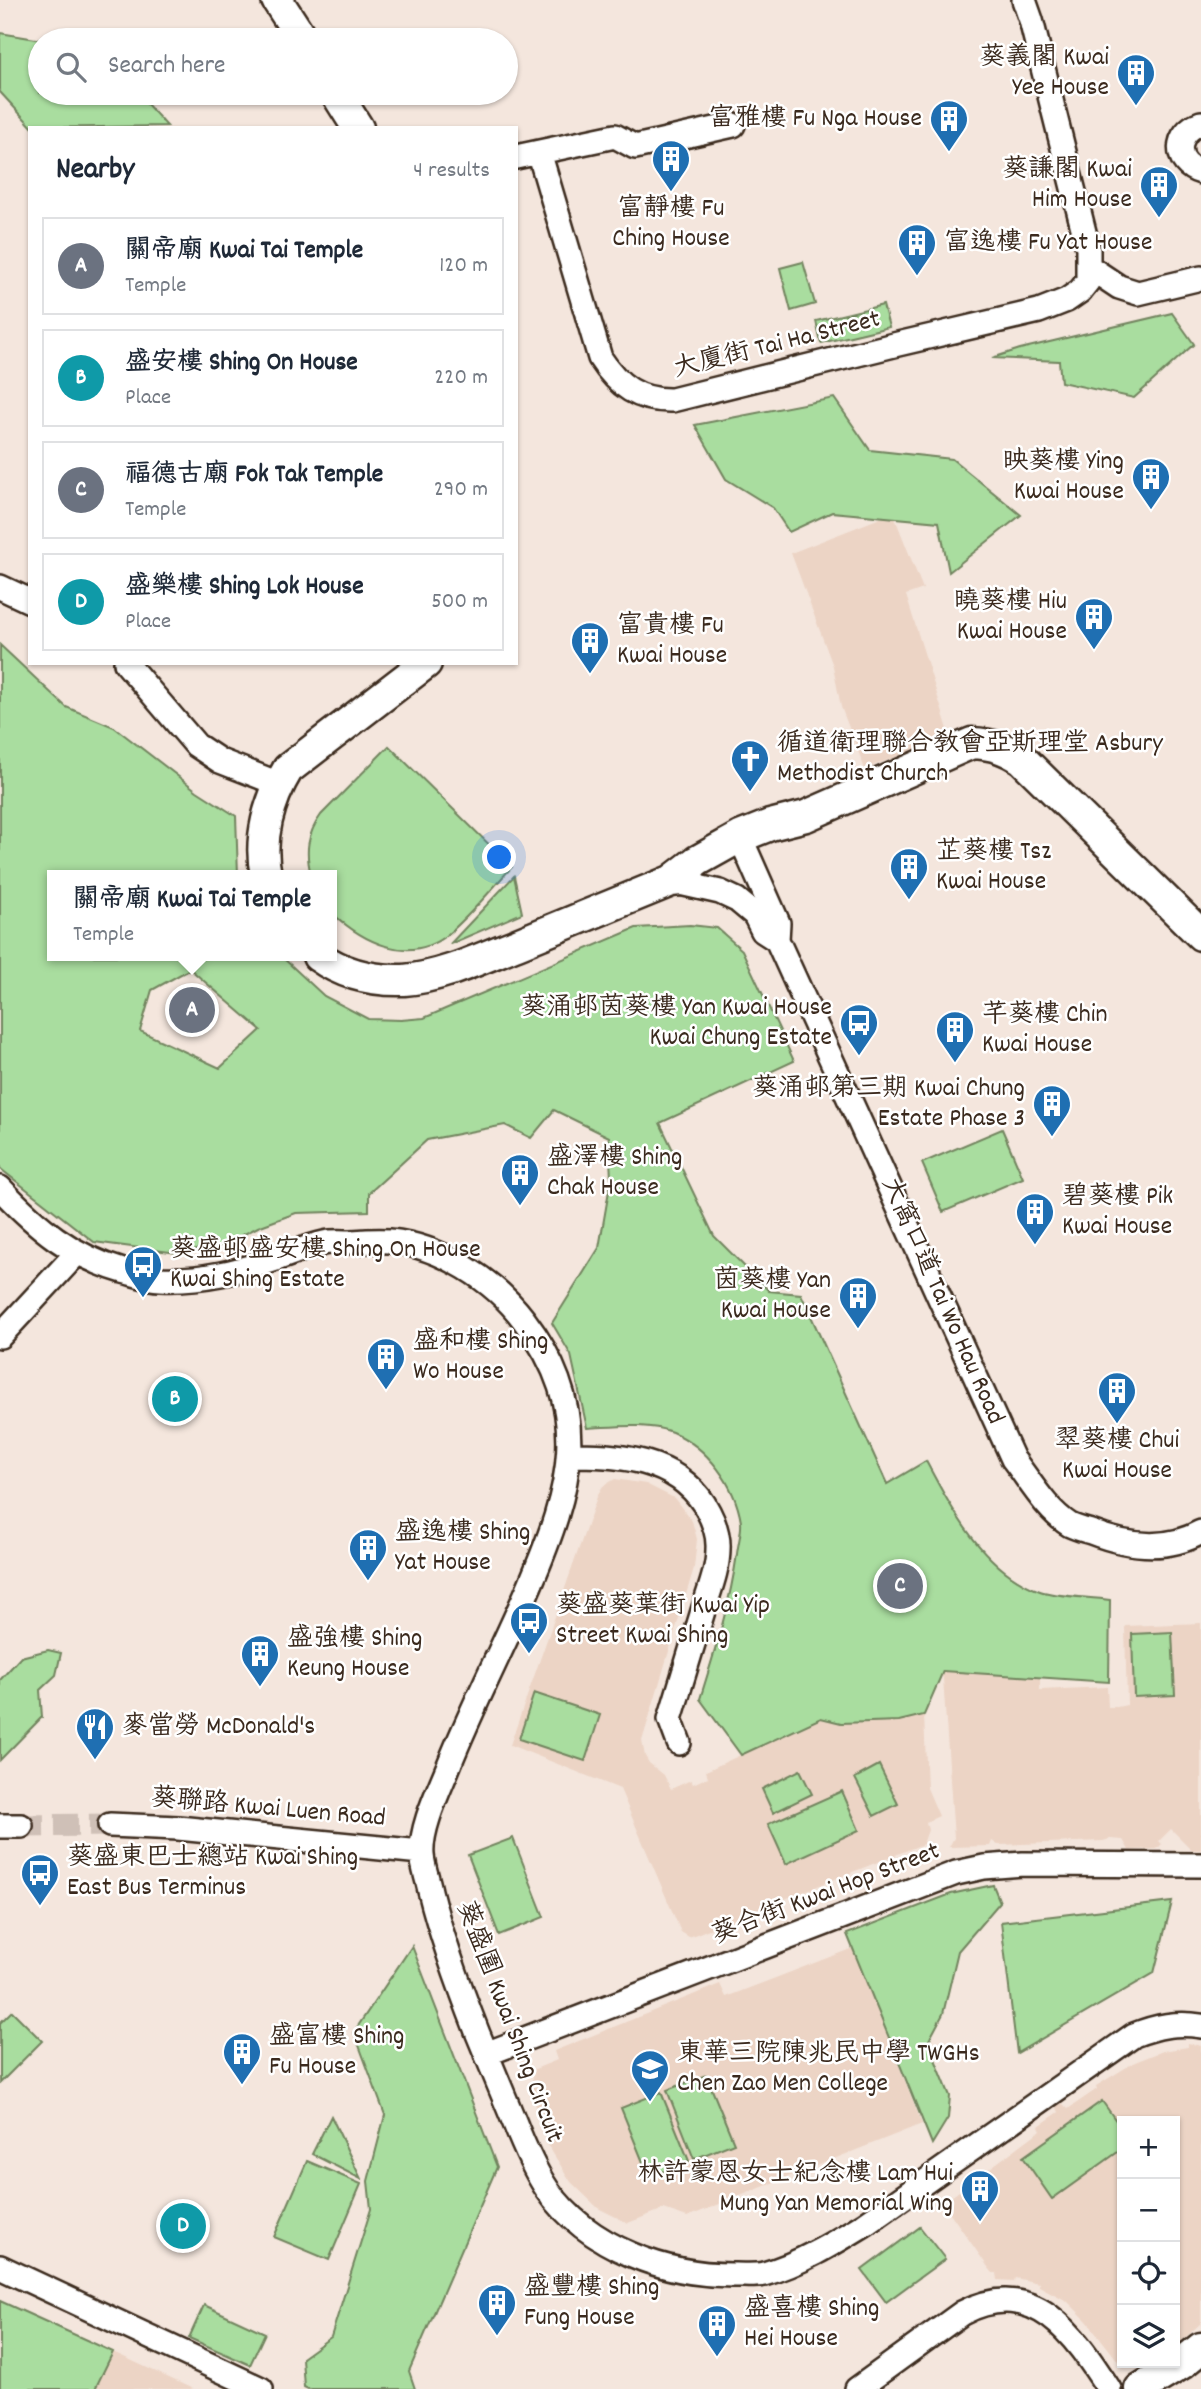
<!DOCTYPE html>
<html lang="en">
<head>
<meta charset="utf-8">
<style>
  :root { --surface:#fff; --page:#f6f6f7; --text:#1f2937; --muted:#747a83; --line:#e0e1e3; --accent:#ea580c }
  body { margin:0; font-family:Dekko,"LXGW WenKai TC",sans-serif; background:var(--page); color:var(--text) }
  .controls { position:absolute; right:21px; bottom:21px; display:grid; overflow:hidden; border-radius:0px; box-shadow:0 2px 5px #0004 }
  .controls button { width:63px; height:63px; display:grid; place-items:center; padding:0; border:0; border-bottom:2px solid var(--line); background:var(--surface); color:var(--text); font:35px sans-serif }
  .you { position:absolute; left:500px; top:858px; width:24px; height:24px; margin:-18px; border:5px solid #fff; border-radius:50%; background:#1a73e8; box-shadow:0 0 0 10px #1a73e833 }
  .badge { display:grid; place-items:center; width:46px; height:46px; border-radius:50%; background:var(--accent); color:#fff; font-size:23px; font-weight:700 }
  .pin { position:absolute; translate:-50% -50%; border:4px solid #fff; box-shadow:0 2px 7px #0006 }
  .popup { position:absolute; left:47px; top:870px; width:290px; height:91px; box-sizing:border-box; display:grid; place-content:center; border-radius:0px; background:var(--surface); filter:drop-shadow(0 2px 5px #0005); font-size:23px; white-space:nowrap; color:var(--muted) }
  .popup b { font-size:26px; color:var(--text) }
  .popup::after { content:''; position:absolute; left:50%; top:100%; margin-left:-14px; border:14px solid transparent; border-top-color:var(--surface) }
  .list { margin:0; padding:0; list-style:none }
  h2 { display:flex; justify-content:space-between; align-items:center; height:91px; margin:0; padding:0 28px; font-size:30px }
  h2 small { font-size:23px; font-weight:400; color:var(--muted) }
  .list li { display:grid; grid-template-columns:46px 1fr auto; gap:21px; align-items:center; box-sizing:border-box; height:98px; margin:0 14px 14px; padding:0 14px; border:2px solid var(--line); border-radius:0px }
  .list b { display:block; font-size:26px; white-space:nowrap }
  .list p { margin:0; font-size:23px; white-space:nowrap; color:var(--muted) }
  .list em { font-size:23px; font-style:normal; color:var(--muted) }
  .icon { flex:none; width:38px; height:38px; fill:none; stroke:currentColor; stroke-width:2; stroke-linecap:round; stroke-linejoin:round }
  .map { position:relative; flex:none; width:1201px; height:2389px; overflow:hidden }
  .search { position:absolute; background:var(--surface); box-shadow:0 2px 5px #0004; left:28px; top:28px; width:490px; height:77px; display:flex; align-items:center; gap:18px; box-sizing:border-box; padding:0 24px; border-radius:38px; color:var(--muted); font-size:26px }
  .panel { position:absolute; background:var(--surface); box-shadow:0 2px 5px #0004; left:28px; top:126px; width:490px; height:539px; border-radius:0px }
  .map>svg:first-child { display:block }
  .built { fill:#ecd4c5 }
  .green { fill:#a9dd9f; stroke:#72845e; stroke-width:2; fill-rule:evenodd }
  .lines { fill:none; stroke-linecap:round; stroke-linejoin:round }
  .minor-tunnel { stroke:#cfc0b7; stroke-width:23; stroke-dasharray:23 11; stroke-linecap:butt }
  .minor-casing { stroke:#3b2a1e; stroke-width:28 }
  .major-casing { stroke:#3b2a1e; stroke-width:35 }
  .minor { stroke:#fff; stroke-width:23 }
  .major { stroke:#fff; stroke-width:30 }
  .labels { text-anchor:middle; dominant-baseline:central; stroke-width:5; stroke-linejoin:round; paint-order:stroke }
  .poi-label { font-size:26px; fill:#3b2a1e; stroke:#fff; text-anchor:start }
  .street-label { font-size:26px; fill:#3b2a1e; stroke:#fff }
</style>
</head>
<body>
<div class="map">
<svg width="1201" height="2389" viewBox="0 0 1201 2389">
  <rect width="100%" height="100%" fill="#f4e6dd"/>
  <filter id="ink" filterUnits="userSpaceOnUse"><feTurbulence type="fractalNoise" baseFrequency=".0143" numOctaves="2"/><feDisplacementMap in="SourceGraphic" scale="14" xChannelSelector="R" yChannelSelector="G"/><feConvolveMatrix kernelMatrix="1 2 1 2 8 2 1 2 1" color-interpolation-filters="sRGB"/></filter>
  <g filter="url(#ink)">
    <!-- built -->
    <path class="built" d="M893,513L923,589L906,595L950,736L865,769L841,707L833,666L791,553Z
      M615,1479L646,1484L674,1498L692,1521L697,1539L694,1568L642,1741L645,1756L649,1763L664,1775L671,1789L691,1780L693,1784L708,1777L706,1771L821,1718L841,1723L899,1721L924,1715L927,1788L939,1816L926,1822L928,1830L923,1844L689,1937L681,1932L620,1789L510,1745L598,1494L603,1486Z
      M1201,1623V1850H1192L1171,1829L1159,1841L1162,1844L1157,1849L1129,1850L1123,1840L1110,1839L1103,1841L998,1845L992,1841L990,1846L949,1847L954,1838L943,1678L935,1662L1018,1677H1040V1690L1107,1687L1108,1707H1117L1127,1705L1125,1626Z
      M853,1948L922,2124L687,2217L664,2209L628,2223L598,2208L571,2182L549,2147L530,2089L535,2069L557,2060L554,2051L720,1984L726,1997Z
      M1188,2043L1201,2046V2323L1175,2347V2121H1122V2363H1149L1136,2368L1125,2366L1118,2361L1087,2321L1067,2301L1039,2286V2283L1015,2278L1014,2281L998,2280L997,2273H993L988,2267L943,2203L1041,2130L1039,2126L1059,2112L1056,2106L1061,2102L1068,2109L1097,2089L1096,2086L1135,2062L1163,2051L1188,2047Z
      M113,2352L193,2389H95Z"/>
    <!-- green -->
    <path class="green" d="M0,33L42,40H40V93H137L167,126L33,128L0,92Z
      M803,262L815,304L791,311L780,268Z
      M883,305L889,327L821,343L816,321Z
      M1172,313L1194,344L1134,398L1061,382L1059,361L992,358L1020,349Z
      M834,398L870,450L952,459L1021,515L949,572L939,522L832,512L789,532L773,508L726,479L695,425Z
      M0,645L66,707L114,727L197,791L236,816L238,875H52V956H281L324,996L368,1019L401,1020L424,1018L636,928L690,925L717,928L742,950L794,1061L660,1123L714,1236L769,1291L801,1294L887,1484L926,1461C952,1510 984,1571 1040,1591C1058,1597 1090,1597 1110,1600L1109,1682L943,1671L924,1715L899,1721L841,1723L821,1718L741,1755L700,1699C715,1651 730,1604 737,1554C738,1544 742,1531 741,1522C735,1484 707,1447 672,1432C646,1422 613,1427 587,1428L571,1355L552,1323L599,1248L611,1179L609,1137L554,1110L531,1138L505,1125L427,1140L369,1193V1211L296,1213L258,1227L221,1246H208L185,1254L94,1242L2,1170L0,1168ZM190,969L261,1030L220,1068L140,1031L152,990Z
      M389,746L512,867C491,889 471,915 448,934C409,966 363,942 332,913V875H311C305,852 307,834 321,815Z
      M514,876L522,913L450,944Z
      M1002,1129L1023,1178L943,1212L922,1163Z
      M1172,1632L1175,1695L1134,1697L1132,1634Z
      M48,1650L61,1653L56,1675L40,1690L42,1717L0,1760V1680L21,1657Z
      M534,1693L600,1715L585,1761L519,1739Z
      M879,1765L898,1804L874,1816L855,1778Z
      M800,1770L812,1794L773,1813L762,1789Z
      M842,1791L859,1830L786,1864L768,1824Z
      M513,1838L544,1917L499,1935L468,1855Z
      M993,1885L1000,1902L958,1951L943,2014L928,2042L950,2096L948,2118L932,2144L847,1934L951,1894Z
      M1172,1902L1154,1973L1017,2053L1001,1922Z
      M412,1946L497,2167L409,2371L415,2389H308L304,2387L302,2358L331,2337L371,2209L368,2181L385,2115L354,2032Z
      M12,2011L42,2041L0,2083V2023Z
      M706,2075L734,2143L694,2159L667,2090Z
      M661,2092L689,2161L649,2177L621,2108Z
      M1102,2101L1122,2129V2149L1052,2199L1023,2157Z
      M331,2116L361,2179L312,2154Z
      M307,2161L361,2184L329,2260L274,2237Z
      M920,2227L945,2259L886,2302L862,2270Z
      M0,2301L113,2352L95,2389H0Z
      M204,2305L265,2333L250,2365L189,2338Z"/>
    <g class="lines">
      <!-- minor-tunnel -->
      <path class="minor-tunnel" d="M21,1826L110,1825"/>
      <defs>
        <path id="minor" d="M1201,123C1174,132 1173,164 1201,172
          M539,152L600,358C618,386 639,401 672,400L898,344L1039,311L1067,300L1080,291L1088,281V248L1031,20L1024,0
          M516,157L615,136L635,147L733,125
          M1089,267L1119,287L1138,293L1201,278
          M0,587L30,601
          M126,663L196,745L220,761L279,784
          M740,837L778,923L777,940L1013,1459C1030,1481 1046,1510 1070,1525C1076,1528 1084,1530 1091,1532C1127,1546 1166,1552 1201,1532
          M671,881L720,892L737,900L755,915L763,931L777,940
          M0,1188C37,1227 71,1256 123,1271C135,1274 147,1279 160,1279C201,1281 240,1271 279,1258C294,1253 309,1246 324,1243C333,1241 343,1242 352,1242C364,1241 377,1240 390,1241C441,1246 494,1280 524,1320C594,1412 571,1489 530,1585C504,1646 473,1705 449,1765C439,1790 420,1828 422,1855C423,1867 428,1880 430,1891C442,1940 460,1988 478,2034C490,2063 502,2092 514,2121C523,2144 533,2168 547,2189C588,2248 667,2276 736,2275C746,2275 755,2276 764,2274C800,2264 834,2243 865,2224L1134,2035C1157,2026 1177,2022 1201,2026
          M0,1336L76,1254
          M569,1455C618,1454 675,1459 704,1504C712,1517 719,1532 718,1549C718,1570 709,1591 703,1611C692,1647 681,1683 670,1719L679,1743
          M110,1825L178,1828L421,1852
          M0,1826H21
          M486,2054L956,1873L984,1867L1023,1864L1201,1865
          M0,2267L261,2389
          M857,2389L962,2313C1035,2275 1074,2335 1109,2389"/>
        <path id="major" d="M277,0L303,40
          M336,93L358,128
          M266,875C258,839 269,800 288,769L426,663
          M671,881L697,861L740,837L770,825L806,816L972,743C993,744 1005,748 1022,759L1201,935
          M318,956C343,974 373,981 404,980C443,977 481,958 517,944C568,923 620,902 671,881L689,879
          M1140,2389L1181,2364L1201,2348"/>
      </defs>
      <!-- minor casing -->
      <use href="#minor" class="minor-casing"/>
      <!-- major casing -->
      <use href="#major" class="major-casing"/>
      <!-- minor -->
      <use href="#minor" class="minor"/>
      <!-- major -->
      <use href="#major" class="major"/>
    </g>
  </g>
  <!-- icons -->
  <defs>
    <symbol id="building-pin" viewBox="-11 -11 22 30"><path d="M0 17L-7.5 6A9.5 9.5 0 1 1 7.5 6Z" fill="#1f6fb2" stroke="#fff"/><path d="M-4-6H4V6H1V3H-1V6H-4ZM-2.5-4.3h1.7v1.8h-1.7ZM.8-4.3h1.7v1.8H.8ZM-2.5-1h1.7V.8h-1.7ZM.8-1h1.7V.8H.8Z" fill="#fff"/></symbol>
    <symbol id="church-pin" viewBox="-11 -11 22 30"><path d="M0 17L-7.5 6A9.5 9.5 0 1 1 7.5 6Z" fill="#1f6fb2" stroke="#fff"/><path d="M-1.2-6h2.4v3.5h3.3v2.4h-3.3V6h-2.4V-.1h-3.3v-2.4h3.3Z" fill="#fff"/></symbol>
    <symbol id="bus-pin" viewBox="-11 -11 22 30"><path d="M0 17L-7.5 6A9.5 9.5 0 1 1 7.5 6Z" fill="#1f6fb2" stroke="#fff"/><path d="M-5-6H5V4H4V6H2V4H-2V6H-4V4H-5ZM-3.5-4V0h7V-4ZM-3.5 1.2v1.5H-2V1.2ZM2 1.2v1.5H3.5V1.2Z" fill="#fff"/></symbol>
    <symbol id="restaurant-pin" viewBox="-11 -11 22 30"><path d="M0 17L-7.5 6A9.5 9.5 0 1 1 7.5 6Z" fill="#1f6fb2" stroke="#fff"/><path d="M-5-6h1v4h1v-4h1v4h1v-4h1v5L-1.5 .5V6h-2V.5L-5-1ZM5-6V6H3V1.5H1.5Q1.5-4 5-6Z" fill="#fff"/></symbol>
    <symbol id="school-pin" viewBox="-11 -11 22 30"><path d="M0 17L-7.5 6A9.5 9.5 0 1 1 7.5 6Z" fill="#1f6fb2" stroke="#fff"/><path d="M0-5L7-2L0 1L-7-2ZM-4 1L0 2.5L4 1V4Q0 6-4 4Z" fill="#fff"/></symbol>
  </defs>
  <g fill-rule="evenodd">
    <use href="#building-pin" x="1114" y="51" width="44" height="60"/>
    <use href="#building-pin" x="927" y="97" width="44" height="60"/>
    <use href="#building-pin" x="649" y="137" width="44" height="60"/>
    <use href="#building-pin" x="1137" y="163" width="44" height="60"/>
    <use href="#building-pin" x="895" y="221" width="44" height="60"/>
    <use href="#building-pin" x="1129" y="455" width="44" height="60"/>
    <use href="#building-pin" x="1072" y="595" width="44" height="60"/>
    <use href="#building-pin" x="568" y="619" width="44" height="60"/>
    <use href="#church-pin" x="728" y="737" width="44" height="60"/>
    <use href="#building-pin" x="887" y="845" width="44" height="60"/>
    <use href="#bus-pin" x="837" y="1001" width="44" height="60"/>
    <use href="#building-pin" x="933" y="1008" width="44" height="60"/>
    <use href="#building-pin" x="1030" y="1082" width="44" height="60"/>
    <use href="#building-pin" x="498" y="1151" width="44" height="60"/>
    <use href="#building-pin" x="1013" y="1190" width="44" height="60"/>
    <use href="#bus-pin" x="121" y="1243" width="44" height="60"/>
    <use href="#building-pin" x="836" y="1274" width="44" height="60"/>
    <use href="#building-pin" x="364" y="1335" width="44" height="60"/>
    <use href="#building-pin" x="1095" y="1369" width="44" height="60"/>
    <use href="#building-pin" x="346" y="1526" width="44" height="60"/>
    <use href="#bus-pin" x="507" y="1599" width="44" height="60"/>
    <use href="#building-pin" x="238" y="1632" width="44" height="60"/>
    <use href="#restaurant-pin" x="73" y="1705" width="44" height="60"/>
    <use href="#bus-pin" x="18" y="1851" width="44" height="60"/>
    <use href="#building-pin" x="220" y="2030" width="44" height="60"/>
    <use href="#school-pin" x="628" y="2047" width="44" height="60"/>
    <use href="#building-pin" x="958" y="2167" width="44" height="60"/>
    <use href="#building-pin" x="475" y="2281" width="44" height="60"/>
    <use href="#building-pin" x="695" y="2302" width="44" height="60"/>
  </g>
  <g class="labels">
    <!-- poi labels -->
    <g class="poi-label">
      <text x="1109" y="58" text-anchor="end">葵義閣 Kwai<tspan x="1109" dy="30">Yee House</tspan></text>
      <text x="922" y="119" text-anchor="end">富雅樓 Fu Nga House</text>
      <text x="1132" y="170" text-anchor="end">葵謙閣 Kwai<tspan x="1132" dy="30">Him House</tspan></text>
      <text x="671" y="209" text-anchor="middle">富靜樓 Fu<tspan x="671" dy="30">Ching House</tspan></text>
      <text x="944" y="243">富逸樓 Fu Yat House</text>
      <text x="1124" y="462" text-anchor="end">映葵樓 Ying<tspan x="1124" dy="30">Kwai House</tspan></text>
      <text x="1067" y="602" text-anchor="end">曉葵樓 Hiu<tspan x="1067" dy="30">Kwai House</tspan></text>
      <text x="617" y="626">富貴樓 Fu<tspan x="617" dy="30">Kwai House</tspan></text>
      <text x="777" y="744">循道衛理聯合教會亞斯理堂 Asbury<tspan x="777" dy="30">Methodist Church</tspan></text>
      <text x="936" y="852">芷葵樓 Tsz<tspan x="936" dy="30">Kwai House</tspan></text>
      <text x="832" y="1008" text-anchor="end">葵涌邨茵葵樓 Yan Kwai House<tspan x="832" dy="30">Kwai Chung Estate</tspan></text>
      <text x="982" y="1015">芊葵樓 Chin<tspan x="982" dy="30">Kwai House</tspan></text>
      <text x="1025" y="1089" text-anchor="end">葵涌邨第三期 Kwai Chung<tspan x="1025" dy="30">Estate Phase 3</tspan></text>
      <text x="547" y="1158">盛澤樓 Shing<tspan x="547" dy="30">Chak House</tspan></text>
      <text x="1062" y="1197">碧葵樓 Pik<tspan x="1062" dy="30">Kwai House</tspan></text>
      <text x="170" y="1250">葵盛邨盛安樓 Shing On House<tspan x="170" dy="30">Kwai Shing Estate</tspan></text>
      <text x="831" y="1281" text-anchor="end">茵葵樓 Yan<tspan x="831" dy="30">Kwai House</tspan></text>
      <text x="413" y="1342">盛和樓 Shing<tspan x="413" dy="30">Wo House</tspan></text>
      <text x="1117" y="1441" text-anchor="middle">翠葵樓 Chui<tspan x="1117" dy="30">Kwai House</tspan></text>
      <text x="395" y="1533">盛逸樓 Shing<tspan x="395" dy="30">Yat House</tspan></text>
      <text x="556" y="1606">葵盛葵葉街 Kwai Yip<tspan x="556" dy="30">Street Kwai Shing</tspan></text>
      <text x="287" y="1639">盛強樓 Shing<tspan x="287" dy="30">Keung House</tspan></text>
      <text x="122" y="1727">麥當勞 McDonald's</text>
      <text x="67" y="1858">葵盛東巴士總站 Kwai Shing<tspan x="67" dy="30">East Bus Terminus</tspan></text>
      <text x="269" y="2037">盛富樓 Shing<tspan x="269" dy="30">Fu House</tspan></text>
      <text x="677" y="2054">東華三院陳兆民中學 TWGHs<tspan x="677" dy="30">Chen Zao Men College</tspan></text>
      <text x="953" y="2174" text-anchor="end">林許蒙恩女士紀念樓 Lam Hui<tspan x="953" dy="30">Mung Yan Memorial Wing</tspan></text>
      <text x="524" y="2288">盛豐樓 Shing<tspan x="524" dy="30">Fung House</tspan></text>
      <text x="744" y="2309">盛喜樓 Shing<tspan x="744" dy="30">Hei House</tspan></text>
    </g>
    <!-- street labels -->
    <g class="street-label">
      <text transform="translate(777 345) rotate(-14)">大廈街 Tai Ha Street</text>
      <text transform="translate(942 1301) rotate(66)">大窩口道 Tai Wo Hau Road</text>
      <text transform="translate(268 1809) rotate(5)">葵聯路 Kwai Luen Road</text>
      <text transform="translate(826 1894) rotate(-21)">葵合街 Kwai Hop Street</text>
      <text transform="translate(509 2022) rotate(69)">葵盛圍 Kwai Shing Circuit</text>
    </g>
  </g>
</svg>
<div class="controls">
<button>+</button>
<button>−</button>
<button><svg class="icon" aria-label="locate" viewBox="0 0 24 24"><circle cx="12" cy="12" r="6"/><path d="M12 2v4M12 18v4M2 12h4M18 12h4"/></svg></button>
<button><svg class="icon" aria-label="layers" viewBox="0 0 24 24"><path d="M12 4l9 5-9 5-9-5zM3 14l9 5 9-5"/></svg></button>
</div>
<div class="you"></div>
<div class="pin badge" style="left:192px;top:1010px;background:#6b7280">A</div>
<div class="popup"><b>關帝廟 Kwai Tai Temple</b>Temple</div>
<div class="pin badge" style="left:175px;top:1399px;background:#0f9aa8">B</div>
<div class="pin badge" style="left:900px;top:1586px;background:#6b7280">C</div>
<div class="pin badge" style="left:183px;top:2226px;background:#0f9aa8">D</div>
<div class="search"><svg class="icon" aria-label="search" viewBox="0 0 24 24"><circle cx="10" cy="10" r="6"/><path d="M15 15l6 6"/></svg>Search here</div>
<section class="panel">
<h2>Nearby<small>4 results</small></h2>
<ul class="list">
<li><span class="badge" style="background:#6b7280">A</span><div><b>關帝廟 Kwai Tai Temple</b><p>Temple</p></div><em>120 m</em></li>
<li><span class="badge" style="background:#0f9aa8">B</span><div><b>盛安樓 Shing On House</b><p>Place</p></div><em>220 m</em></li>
<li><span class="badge" style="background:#6b7280">C</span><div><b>福德古廟 Fok Tak Temple</b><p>Temple</p></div><em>290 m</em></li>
<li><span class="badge" style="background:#0f9aa8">D</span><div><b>盛樂樓 Shing Lok House</b><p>Place</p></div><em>500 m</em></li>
</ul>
</section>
</div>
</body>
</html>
